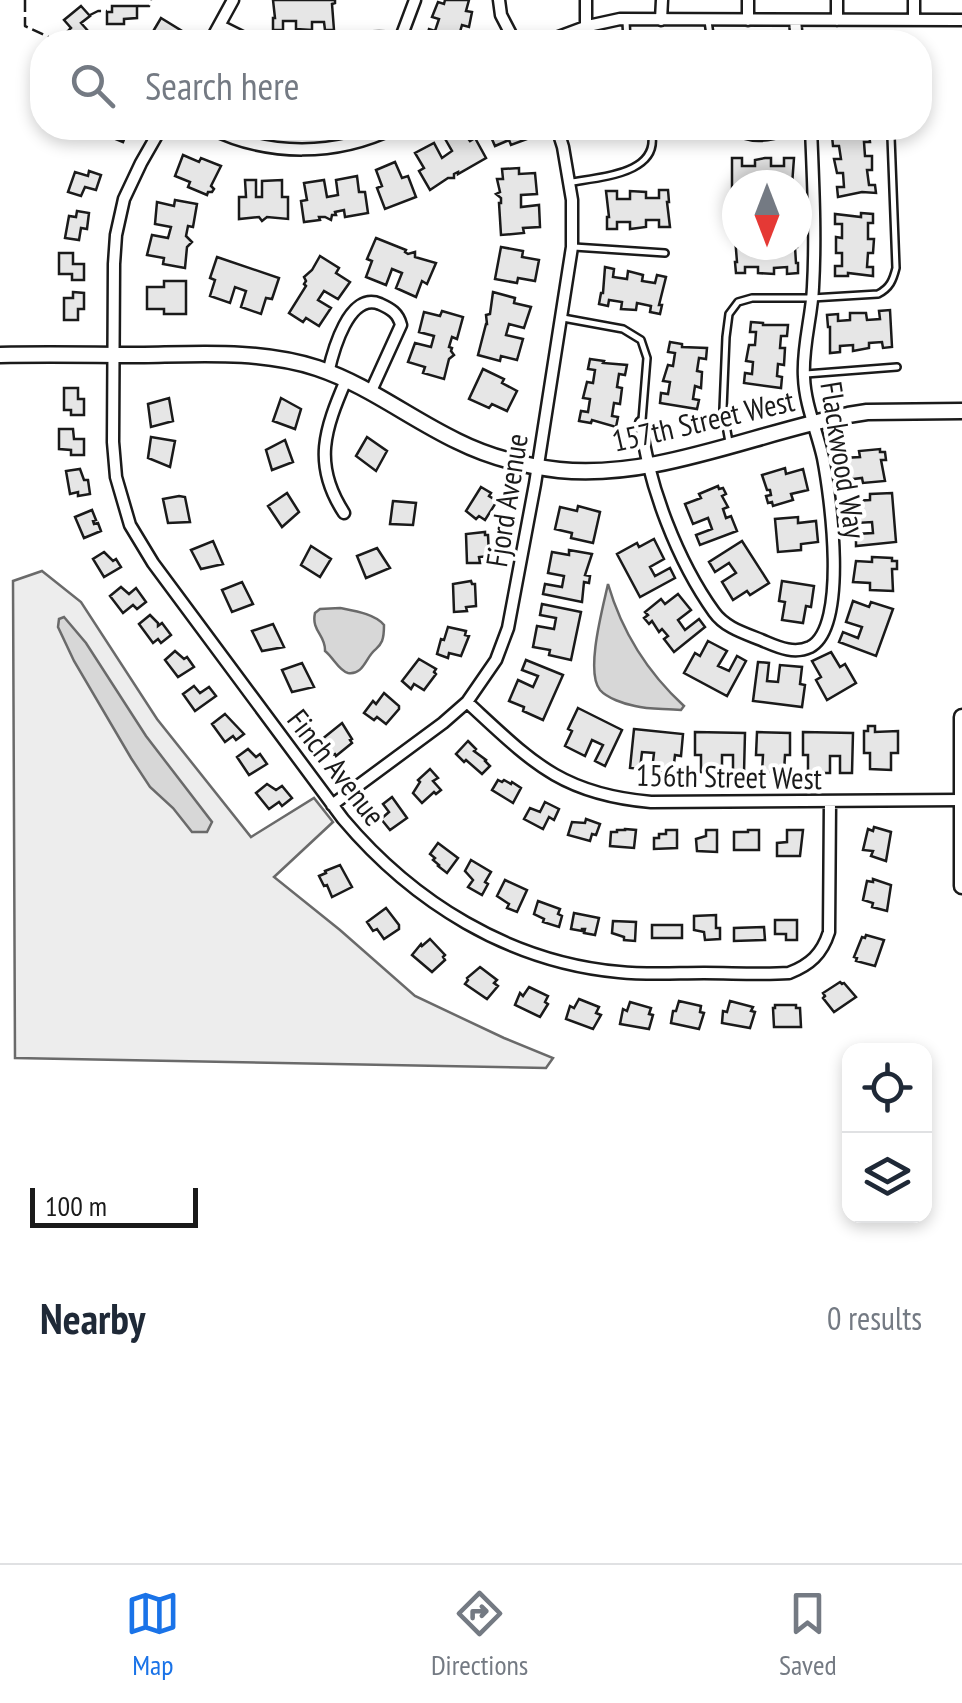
<!DOCTYPE html>
<html lang="en">
<head>
<meta charset="utf-8">
<style>
  :root { --surface:#fff; --page:#f6f6f7; --text:#1f2937; --muted:#747a83; --line:#e0e1e3; --accent:#1a73e8 }
  body { margin:0; font-family:"PT Sans Narrow",sans-serif; background:var(--page); color:var(--text) }
  .controls { position:absolute; right:30px; bottom:30px; display:grid; overflow:hidden; border-radius:20px; box-shadow:0 5px 15px #0003 }
  .controls button { width:90px; height:90px; display:grid; place-items:center; padding:0; border:0; border-bottom:2px solid var(--line); background:var(--surface); color:var(--text); font:50px sans-serif }
  .compass { position:absolute; left:722px; top:170px; width:90px; height:90px; border-radius:50%; background:var(--surface); box-shadow:0 5px 15px #0003; rotate:180deg }
  .scale { position:absolute; left:30px; bottom:25px; width:168px; box-sizing:border-box; padding-left:10px; border:5px solid #1a1a1a; border-top:0; font-size:28px; line-height:35px; white-space:nowrap; color:#1a1a1a; -webkit-text-stroke:8px #fff; paint-order:stroke }
  .list { margin:0; padding:0; list-style:none }
  h2 { display:flex; justify-content:space-between; align-items:center; height:130px; margin:0; padding:0 40px; font-size:42px }
  h2 small { font-size:32px; font-weight:400; color:var(--muted) }
  .icon { flex:none; width:55px; height:55px; fill:none; stroke:currentColor; stroke-width:2; stroke-linecap:round; stroke-linejoin:round }
  .map { position:relative; flex:none; width:962px; height:1253px; overflow:hidden }
  .search { position:absolute; background:var(--surface); box-shadow:0 5px 15px #0003; left:30px; right:30px; top:30px; height:110px; display:flex; align-items:center; gap:25px; box-sizing:border-box; padding:0 35px; border-radius:40px; color:var(--muted); font-size:38px }
  .sheet { height:310px; background:var(--surface) }
  nav { display:flex; justify-content:space-around; align-items:center; box-sizing:border-box; height:140px; border-top:2px solid var(--line); background:var(--surface); font-size:28px; color:var(--muted) }
  nav a { display:grid; justify-items:center; gap:5px }
  nav .on { color:var(--accent) }
  .map>svg:first-child { display:block }
  .built { fill:#ededed; stroke:#6a6a6a; stroke-width:2.5 }
  .water { fill:#d7d7d7; stroke:#6a6a6a; stroke-width:2.5 }
  .building { fill:#e6e6e6; stroke:#1a1a1a; stroke-width:2.5 }
  .lines { fill:none; stroke-linecap:round; stroke-linejoin:round }
  .lane-casing { stroke:#1a1a1a; stroke-width:10 }
  .street-casing { stroke:#1a1a1a; stroke-width:15 }
  .secondary-casing { stroke:#1a1a1a; stroke-width:19 }
  .lane { stroke:#fff; stroke-width:5 }
  .street { stroke:#fff; stroke-width:10 }
  .secondary { stroke:#fff; stroke-width:14 }
  .fence { stroke:#1a1a1a; stroke-width:2.5; stroke-dasharray:12 5; stroke-linecap:butt }
  .labels { text-anchor:middle; dominant-baseline:central; stroke-width:8; stroke-linejoin:round; paint-order:stroke }
  .street-label { font-size:30px; fill:#1a1a1a; stroke:#fff }
</style>
</head>
<body>
<div class="map">
<svg width="962" height="1253" viewBox="0 0 962 1253">
  <rect width="100%" height="100%" fill="#fff"/>
  <!-- built -->
  <path class="built" d="M42,571L81,602L157,719L251,837L314,798L333,822L274,877L340,930L415,996L504,1038L553,1058L546,1068L15,1058L13,581Z"/>
  <!-- water -->
  <path class="water" d="M608,584C622,632 647,672 684,706L681,710C666,708 650,710 635,706C624,704 607,698 600,690C585,672 603,607 608,584Z
    M340,608C355,611 375,614 384,625C384,630 384,636 382,641C379,648 376,648 372,653C365,661 362,675 348,673C339,671 333,657 325,651C326,635 311,631 315,613L320,609Z
    M64,617L86,643L146,736L212,822L207,832H192L173,808L150,787L131,758L74,661L58,627L59,619Z"/>
  <!-- building -->
  <path class="building" d="M273,0H335V3L332,4L334,30H325L324,22H312V30L296,29V21H283V30H273V18H275Z
    M445,0H469L466,11L472,12L469,27L462,25L458,39L465,41L464,42H450L438,39L437,42L426,39L429,29L435,31L439,19L432,17L438,2L444,4Z
    M81,6L90,16L81,23L89,32L77,42L67,32L71,28L64,20Z
    M112,6H137V18L124,19V24H107V12H112Z
    M161,18L182,31L175,42L160,41L153,42L148,40Z
    M103,128H125L128,129L123,142L101,133Z
    M460,128L470,141L475,138L486,158L458,174V172L454,174V178H448L430,190L419,171L424,168L415,153L434,143L442,158L452,151L444,137Z
    M494,128H523L527,139L511,145L509,140L495,146L488,130Z
    M869,133L870,142H864L865,156H872V170H867L869,185H875L876,193L862,192L838,197L837,187H844L843,173H837L834,159H841L839,146H833L832,136L844,135V138Z
    M183,155L199,162L201,158L221,166L211,186L214,189L212,192H208L207,195L188,187L190,182L175,176Z
    M732,158H742V166H755V160L765,158H771V166H784V158H794L792,185H737V196H732Z
    M395,162L402,178L408,176L416,197L385,209L377,188L382,186L376,170Z
    M519,168V174L535,173L537,194L521,195V207L539,205L540,227L523,228L524,233L501,235L499,203H501V198L496,194L500,192L497,179H503L502,169Z
    M89,171L101,175L96,190L85,187L81,196L68,192L75,172L88,176Z
    M357,176L359,192H365L368,213L345,217L344,210L335,212L336,215H332L331,220L325,217H319L320,220L304,222L301,201L307,200L304,183L324,180L327,197L338,195L336,180Z
    M245,180H256V197H262V181L282,180V197H288V219L267,217L262,221L259,217L239,219V197H246Z
    M659,190H668L669,202H667L670,227H659V220H646V227L630,229V222H617V229H607V217H609L606,191H617V199H630V191L646,192V198H659Z
    M175,200L197,204L193,227L188,226L186,236L192,242L187,247L185,268L163,264L164,258L147,255L152,235L168,238L171,227L155,224L157,202L174,206Z
    M77,211L89,213L87,229L81,228L79,240L65,238L69,216L76,217Z
    M861,213L873,214V223H868V239H874L873,253H868L867,267H873V276L848,273V276H835V266H842V253H836V237L842,238V224H835V214L861,217Z
    M797,236V247H795L796,263H798V273L787,274V267L774,268V274L758,273V267H745V273H736L735,262H737L735,237L737,245H797Z
    M376,238L406,250L405,252L408,254L415,252V257L436,263L427,284L422,281L416,297L396,288L402,273L392,269L386,285L366,277L372,261L367,259Z
    M501,247L523,251L522,257L539,260L535,281L518,278L517,283L495,279Z
    M59,253H73V264H84V280H72V274H59Z
    M320,256L339,268L336,273L350,282L338,299L324,291L318,300L331,308L319,326L306,318L303,322L289,313L306,286L304,284L306,281L304,277L312,270Z
    M217,257L279,278L272,299L266,298L261,314L241,307L246,291L235,287L230,303L210,296L215,280L210,278Z
    M605,267L614,269L613,277L627,279L628,271L643,275L642,281L655,283L657,275L666,277L659,305H662L660,314L650,312L651,306L637,303L636,310L621,309L622,302L609,300L608,306L599,304L601,293H603Z
    M164,281H186V314H164V309H147V287H164Z
    M73,292L84,293V309H78V320H64V298H73Z
    M493,292L515,298L514,303L531,307L524,328L509,324L506,335L523,339L517,360L501,356L500,361L478,355L486,324H487L486,315L490,314Z
    M890,310L892,347L883,348L882,342L869,343V348L853,351V345L840,346V352L830,353V327H828L827,315L838,314V321L850,320V313H866L867,320L880,319L879,311Z
    M442,311L463,317L457,339L452,337L449,347L452,348L451,351L454,355L449,359L444,379L423,373L425,367L408,362L415,343L431,347L434,336L419,332L424,312L440,316Z
    M751,322L763,323V325H788L787,336H781L780,348H785L784,365L778,364L777,376L782,377L781,388L744,383L745,373L752,374L753,362L746,361L749,345H755L756,332H750Z
    M670,342L682,344V347L707,348L706,359L699,358L697,371L702,372L701,388L695,386L693,399L699,400L697,409L660,403L661,393L668,394L670,382L663,381L668,365L673,366L675,353L668,352Z
    M590,359L604,361L603,363L627,365L625,375L619,374L617,387L622,388L620,404L614,403L612,416L618,417L616,427L592,420L591,423L579,421L581,411L588,412L590,399L583,398L587,382L593,383L595,370L588,369Z
    M483,369L504,379L502,383L517,391L507,411L492,404L489,408L469,399Z
    M64,388H78V399H84V415H71V410H64Z
    M169,398L173,421L151,427L148,404Z
    M281,398L301,409L295,429L273,421Z
    M59,429H73L74,439H84V455H71V450L59,449Z
    M151,437L175,441L170,467L148,458Z
    M367,437L387,451L376,471L356,456Z
    M285,440L293,462L272,470L266,450Z
    M880,449V452H885L886,460H881L885,481L863,483L862,478L845,480L843,458L860,457L859,451Z
    M785,468L786,474L803,469L808,490L791,494L793,500L773,506L772,502L768,503L766,496L771,495L770,490H767L762,475Z
    M80,469L84,480H88L90,494L78,496V492L70,494L66,471Z
    M718,486L719,489L723,488L726,494L722,496L728,507L723,509L726,518L731,516L737,531L700,545L696,535L712,529L708,518L693,524L685,504L701,498L699,494Z
    M481,487L491,493L489,496L497,501L485,520L479,516L476,519L466,511Z
    M287,493L299,512L282,527L268,506Z
    M892,493L896,542L856,546V534L873,533L872,522L857,523L853,501L870,500V494Z
    M179,496L185,497L190,522L168,523L163,499Z
    M393,501L416,503L413,525L390,524Z
    M578,506L600,512L593,543L571,538L572,533L555,529L560,507L577,511Z
    M92,510L96,520L93,521L94,524L98,523L101,531L84,538L75,517Z
    M798,517V523L816,521L818,542L801,544V550L778,552L775,519Z
    M485,532V535H488L489,556L479,557L480,563H467L466,534Z
    M654,539L664,559L650,567L655,576L670,568L675,578L640,597L617,554L637,543L639,547Z
    M213,541L223,564L201,569L191,550Z
    M742,541L769,583L750,595L747,591L733,600L722,582L736,573L729,563L715,572L709,562Z
    M311,546L331,559L320,577L301,565Z
    M377,548L390,568L366,578L357,556Z
    M569,550L592,554L585,575L590,576L589,583L584,582L582,602L543,594L545,584L562,587L564,576L548,573L552,552L569,555Z
    M104,552L113,561L116,559L121,567L104,577L93,559Z
    M872,557L892,558V561H897V569H892L893,591L870,590V583L853,582L856,561L872,562Z
    M471,581L472,584H475L476,606L466,607L467,611L454,612L453,584Z
    M782,581L814,586L811,607L806,606L803,623L782,620L785,602L779,601Z
    M242,582L253,604L232,612L222,590Z
    M121,587L129,594L136,588L146,602L137,609L133,605L123,613L110,596Z
    M678,594L691,610L678,620L685,630L699,619L705,627L674,652L664,639L668,636L662,629L659,632L652,621L649,624L644,618L648,615L645,612L661,599L665,604Z
    M853,601L869,607L871,602L893,609L876,656L839,642L843,632L858,638L862,627L846,622Z
    M542,604L581,612L571,660L549,655L550,650L533,647L537,626L554,629L556,618L540,615Z
    M150,615L158,623V626L162,623L171,635L161,643L158,639L153,643L139,624Z
    M273,624L284,647L262,651L252,631Z
    M448,627L466,631L465,635L469,636L461,656L449,653L448,658L437,654L441,639L444,640Z
    M708,641L727,651L718,666L729,671L737,656L746,661L727,696L684,673L695,653L700,656Z
    M175,651L184,659L187,657L194,667L178,677L165,660Z
    M831,652L840,667L845,664L856,683L827,700L816,680L821,677L812,661Z
    M419,659L436,669L434,672L436,674L424,690L414,684L411,689L402,681Z
    M526,660L563,675L543,720L523,711L524,707L509,701L518,680L533,687L538,676L522,670Z
    M758,662L769,663L767,681L778,682L780,665L802,667L800,684L805,685L802,707L753,701Z
    M302,663L314,687L292,692L282,670Z
    M194,686L200,693L209,687L216,696L195,711L183,694Z
    M384,693L399,706V709L386,724L377,717L374,720L364,713L373,701L376,704Z
    M578,708L622,730L605,766L595,761L603,745L592,740L585,756L565,746L572,731L568,729Z
    M225,714L244,734L236,740L233,736L225,742L212,724Z
    M342,723L352,739L350,740L352,743L336,756L335,754L332,755L321,740Z
    M868,726H875V732L898,731V753H891V770L870,769V753H864V731H868Z
    M634,729L683,734L681,756L675,755L673,772L652,770L654,753L642,752L640,769L630,768Z
    M695,732L745,733L744,773H733V755H722V772H701V755H695Z
    M757,732L790,733V755H785L784,772H762L763,755H756Z
    M803,732L853,733L852,773H840V756H830V773H808V755H803Z
    M468,741L476,749L474,751L486,760L485,761L490,766L482,774L466,760L464,762L456,754Z
    M248,749L256,757L260,754L267,764L249,775L237,757Z
    M430,769L438,778L433,781L441,790L436,794L434,792L422,803L413,793L420,782L418,780Z
    M498,780L502,782L504,780L511,784L512,782L521,788L513,803L492,790Z
    M267,784L276,790L282,786L292,798L282,806L279,802L269,809L256,793Z
    M392,797L407,818L390,830L381,819L389,812L383,804Z
    M545,802L559,809L554,820L549,817L543,829L524,819L530,808L540,812Z
    M586,819L600,824L596,835L592,834L590,841L568,835L572,822L585,823Z
    M874,827L891,832L886,861L871,856L873,851L863,850L868,829L873,831Z
    M625,829L636,830L634,848L610,846L611,832H617V830H625Z
    M666,830H677V848L654,849V838H659V834H666Z
    M706,830H717V852L697,851L696,839L706,836Z
    M748,830H759V850H734V832H748Z
    M787,830H803L800,856H777V843L787,842Z
    M438,843L458,858L447,873L438,866L439,865L433,860L435,858L430,854Z
    M471,860L491,872L485,882L488,884L482,895L468,887L473,880L465,871Z
    M340,865L352,887L332,897L327,885L324,886L319,876L326,873L325,871Z
    M873,879L891,885L887,911L872,907L873,903L863,900L867,881L873,882Z
    M505,880L527,890L517,912L507,908L509,904L497,896Z
    M538,901L560,909L558,914L562,916L559,927L543,922L544,919L534,914Z
    M386,908L399,925V929L384,939L377,929L373,931L367,922Z
    M574,913L599,918L595,935L584,933L585,929H582V931L571,929Z
    M716,915V928H720V939L705,940L704,932L694,930V916Z
    M775,920H797V940H786V934H775Z
    M613,921L636,922L635,941L624,940V937L612,933Z
    M652,925H682V938H652Z
    M764,927L765,940L734,941V928Z
    M866,935L884,940L875,966L856,961L857,958L854,957L862,937L865,938Z
    M430,939L445,955L443,957L445,960L432,972L412,955L421,944L422,946Z
    M480,967L497,980L494,983L498,986L487,999L465,984L468,980L467,978Z
    M840,982L842,984L844,983L856,997L834,1012L823,998L825,996L823,993Z
    M529,987L548,996L545,1002L548,1004L540,1017L515,1005L520,993L523,996Z
    M579,999L599,1007L596,1013L601,1015L593,1029L566,1019L570,1006L574,1008Z
    M679,1001L701,1006L700,1012L704,1013L699,1029L671,1023L673,1011H676Z
    M730,1001L753,1007L751,1011L755,1012L750,1028L722,1023L723,1011L727,1012Z
    M630,1002L651,1008L649,1014L653,1015L649,1029L620,1024L623,1009L627,1011Z
    M775,1005H796V1008H800L801,1027H774L773,1008H775Z"/>
  <g class="lines">
    <defs>
      <path id="lane" d="M626,21L627,42
        M708,21L711,42
        M734,128C752,146 781,133 803,128
        M572,182C602,177 665,173 650,128
        M734,216H737
        M797,216H814
        M574,247L665,253
        M563,318L623,329L641,340L647,358L642,420
        M806,374L897,367
        M729,442L723,409L726,337L729,314L738,302L752,298H812L878,294C890,288 893,280 896,268L891,137L889,128"/>
      <path id="street" d="M499,0L501,15L515,42
        M586,0V26
        M748,0V20
        M914,0V20
        M661,20L662,0
        M795,20L797,42
        M837,20V0
        M220,26L252,42
        M400,40L415,0
        M210,42L233,0
        M354,42C370,36 386,35 403,42
        M545,42L588,26L620,19L962,20
        M161,128L141,163L124,199L116,235L114,264L113,442L116,477L130,525L153,563L343,819C413,902 509,962 619,972C647,975 676,973 704,973C732,973 761,975 789,973C810,965 822,954 829,932L830,802
        M210,128C268,157 337,156 394,128
        M328,373C333,351 349,291 380,304C391,309 398,313 401,325L371,391
        M641,423C648,485 678,562 714,612C726,629 748,634 766,642C780,648 795,654 810,647C849,627 830,494 823,458C817,431 805,405 804,377C802,347 812,316 813,287C816,234 813,180 811,128
        M344,513C312,464 325,429 346,380
        M467,702C531,761 560,794 651,802L962,800
        M332,805L443,723L467,702L496,660L508,628L535,484L572,247V200L563,147L557,128"/>
      <path id="secondary" d="M0,355C48,354 96,355 144,355C202,354 261,350 317,368C368,385 409,418 457,441C489,457 524,466 559,470C654,480 755,433 848,415L867,412L962,411
        M962,717V886"/>
    </defs>
    <!-- lane casing -->
    <use href="#lane" class="lane-casing"/>
    <!-- street casing -->
    <use href="#street" class="street-casing"/>
    <!-- secondary casing -->
    <use href="#secondary" class="secondary-casing"/>
    <!-- lane -->
    <use href="#lane" class="lane"/>
    <!-- street -->
    <use href="#street" class="street"/>
    <!-- secondary -->
    <use href="#secondary" class="secondary"/>
    <!-- fence -->
    <path class="fence" d="M25,0V26L57,41L68,32
      M138,6H149L151,0
      M90,15L98,11H107"/>
  </g>
  <g class="labels">
    <!-- street labels -->
    <g class="street-label">
      <text transform="translate(703 420) rotate(-13)">157th Street West</text>
      <text transform="translate(844 460) rotate(81)">Flackwood Way</text>
      <text transform="translate(506 500) rotate(-81)">Fjord Avenue</text>
      <text transform="translate(337 767) rotate(52)">Finch Avenue</text>
      <text transform="translate(729 776) rotate(1)">156th Street West</text>
    </g>
  </g>
</svg>
<div class="controls">
<button><svg class="icon" aria-label="locate" viewBox="0 0 24 24"><circle cx="12" cy="12" r="6"/><path d="M12 2v4M12 18v4M2 12h4M18 12h4"/></svg></button>
<button><svg class="icon" aria-label="layers" viewBox="0 0 24 24"><path d="M12 4l9 5-9 5-9-5zM3 14l9 5 9-5"/></svg></button>
</div>
<svg class="compass" viewBox="-18 -18 36 36"><path d="M0-13l5 13h-10z" fill="#e53935"/><path d="M0 13l5-13h-10z" fill="#747a83"/></svg>
<div class="scale">100 m</div>
<div class="search"><svg class="icon" aria-label="search" viewBox="0 0 24 24"><circle cx="10" cy="10" r="6"/><path d="M15 15l6 6"/></svg>Search here</div>
</div>
<section class="sheet">
<h2>Nearby<small>0 results</small></h2>
<ul class="list">
</ul>
</section>
<nav>
<a class="on"><svg class="icon" aria-label="map" viewBox="0 0 24 24"><path d="M3 6l6-2 6 2 6-2v14l-6 2-6-2-6 2zM9 4v14M15 6v14"/></svg>Map</a>
<a><svg class="icon" aria-label="directions" viewBox="0 0 24 24"><path d="M12 3l9 9-9 9-9-9zM9 14v-3h6M13 9l2 2-2 2"/></svg>Directions</a>
<a><svg class="icon" aria-label="saved" viewBox="0 0 24 24"><path d="M7 4h10v16l-5-4-5 4z"/></svg>Saved</a>
</nav>
</body>
</html>
